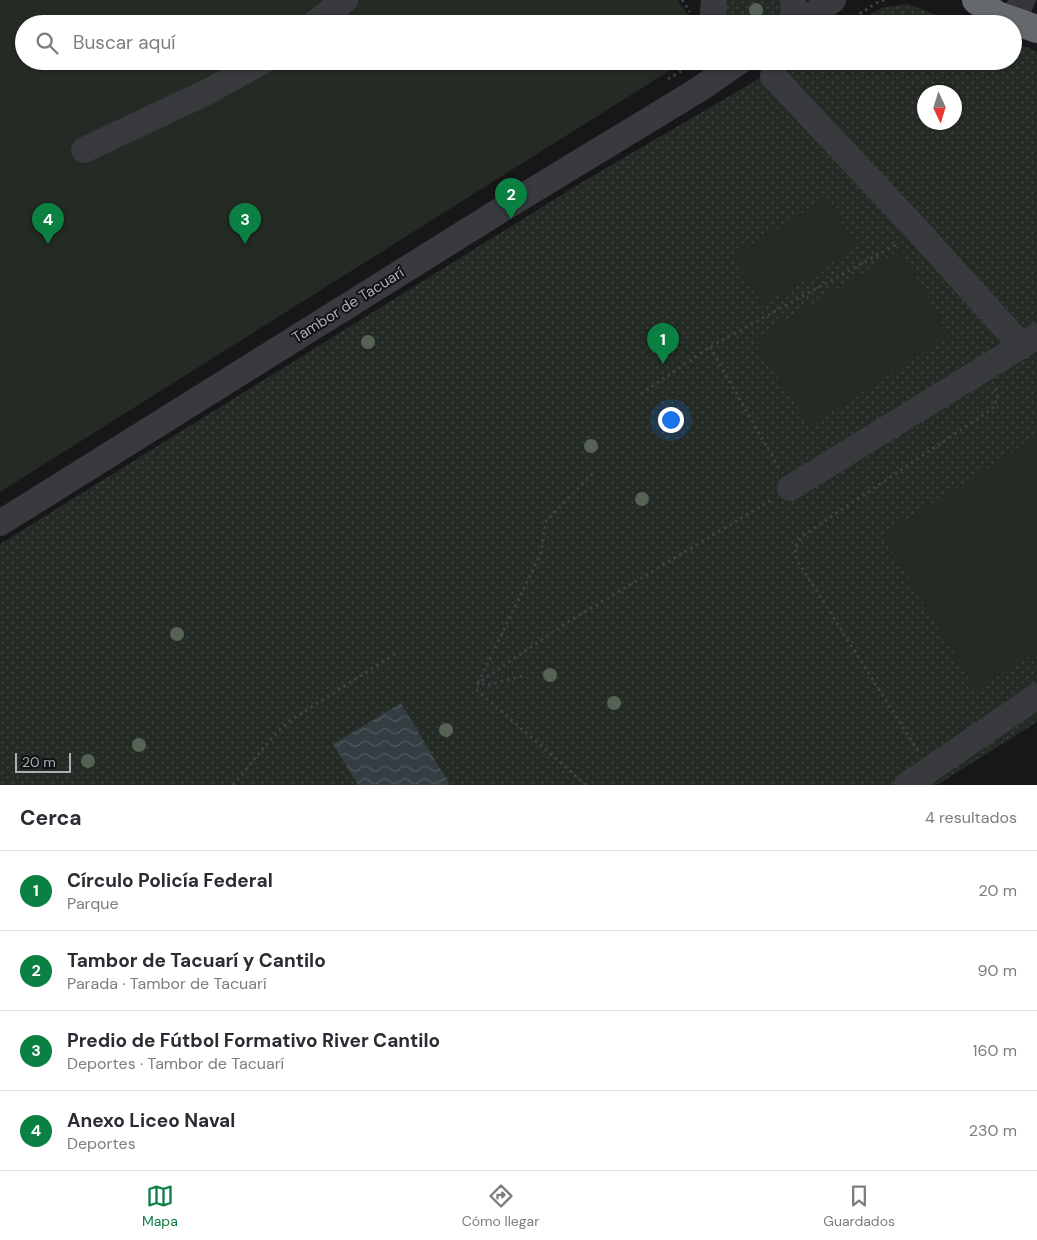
<!DOCTYPE html>
<html lang="es">
<head>
<meta charset="utf-8">
<style>
  :root { --surface:#fff; --page:#f2f2f3; --text:#2b2b33; --muted:#7c7c81; --line:#e1e1e2; --accent:#0b8043 }
  body { margin:0; font-family:"DM Sans",sans-serif; background:var(--page); color:var(--text) }
  .compass { position:absolute; left:917px; top:85px; width:45px; height:45px; border-radius:50%; background:var(--surface); box-shadow:0 1px 4px #0004; rotate:176deg }
  .scale { position:absolute; left:15px; bottom:12px; width:56px; box-sizing:border-box; padding-left:5px; border:2px solid #abb0b7; border-top:0; font-size:14px; line-height:18px; white-space:nowrap; color:#abb0b7; -webkit-text-stroke:4px #121214; paint-order:stroke }
  .you { position:absolute; left:670px; top:419px; width:18px; height:18px; margin:-12px; border:4px solid #fff; border-radius:50%; background:#1a73e8; box-shadow:0 0 0 8px #1a73e833 }
  .badge { display:grid; place-items:center; width:32px; height:32px; border-radius:50%; background:var(--accent); color:#fff; font-size:16px; font-weight:700 }
  .pin { position:absolute; translate:-50% -41px; filter:drop-shadow(0 1px 2px #0008) }
  .pin::after { content:''; position:absolute; top:26px; width:18px; height:15px; background:inherit; clip-path:polygon(0 0,100% 0,50% 100%) }
  .list { margin:0; padding:0; list-style:none }
  h2 { display:flex; justify-content:space-between; align-items:center; height:65px; margin:0; padding:0 20px; font-size:21px }
  h2 small { font-size:16px; font-weight:400; color:var(--muted) }
  .list li { display:grid; grid-template-columns:32px 1fr auto; gap:15px; align-items:center; box-sizing:border-box; height:80px; padding:0 20px; border-top:1px solid var(--line) }
  .list b { display:block; font-size:19px; white-space:nowrap }
  .list p { margin:0; font-size:16px; white-space:nowrap; color:var(--muted) }
  .list em { font-size:16px; font-style:normal; color:var(--muted) }
  .icon { flex:none; width:28px; height:28px; fill:none; stroke:currentColor; stroke-width:2; stroke-linecap:round; stroke-linejoin:round }
  .map { position:relative; flex:none; width:1037px; height:785px; overflow:hidden }
  .search { position:absolute; background:var(--surface); box-shadow:0 1px 4px #0004; left:15px; right:15px; top:15px; height:55px; display:flex; align-items:center; gap:12px; box-sizing:border-box; padding:0 18px; border-radius:28px; color:var(--muted); font-size:19px }
  .sheet { height:385px; background:var(--surface) }
  nav { display:flex; justify-content:space-around; align-items:center; box-sizing:border-box; height:70px; border-top:1px solid var(--line); background:var(--surface); font-size:14px; color:var(--muted) }
  nav a { display:grid; justify-items:center; gap:2px }
  nav .on { color:var(--accent) }
  .map>svg:first-child { display:block }
  .grass { fill:url(#grass-dots); fill-rule:evenodd }
  .garden { fill:#242a24 }
  .water { fill:url(#water-waves) }
  .lines { fill:none; stroke-linecap:round; stroke-linejoin:round }
  .minor-tunnel { stroke:#353639; stroke-width:26; stroke-dasharray:26 13; stroke-linecap:butt }
  .path { stroke:#3f4144; stroke-width:3; stroke-dasharray:2.5 4; stroke-linecap:butt }
  .minor { stroke:#393a3d; stroke-width:26 }
  .highway { stroke:#65696e; stroke-width:28 }
  .tree { fill:#556254 }
  .labels { text-anchor:middle; dominant-baseline:central; stroke-width:4; stroke-linejoin:round; paint-order:stroke }
  .street-label { font-size:15px; fill:#abb0b7; stroke:#121214 }
</style>
</head>
<body>
<div class="map">
<svg width="1037" height="785" viewBox="0 0 1037 785">
  <defs>
    <pattern id="grass-dots" width="8" height="8" patternUnits="userSpaceOnUse" patternTransform="scale(1.25)"><rect width="8" height="8" fill="#242a24"/><path d="M2 2h.1M6 6h.1" fill="none" stroke="#414642" stroke-width="1.8" stroke-linecap="round"/></pattern>
    <pattern id="water-waves" width="16" height="10" patternUnits="userSpaceOnUse" patternTransform="scale(1.25)"><rect width="16" height="10" fill="#343e42"/><path d="M0 5q4-4 8 0t8 0" fill="none" stroke="#4f575b"/></pattern>
  </defs>
  <rect width="100%" height="100%" fill="#171719"/>
  <!-- grass -->
  <path class="grass" d="M727,0H788L783,24H730L724,11Z
    M908,4L961,24H854L881,8Z
    M1013,42L1037,51V722L937,785H0V544L579,184L789,61H1013ZM924,92H954V122H924Z"/>
  <!-- garden -->
  <path class="garden" d="M0,0H678L692,21V24H24V61H685L0,492Z
    M827,198L857,247L763,305L732,257Z
    M901,250L950,336L810,425L753,340Z
    M1037,437V651L976,690L882,535Z"/>
  <!-- water -->
  <path class="water" d="M401,703L450,785H358L333,744Z"/>
  <g class="lines">
    <!-- minor-tunnel -->
    <path class="minor-tunnel" d="M1008,0L1037,12"/>
    <!-- path -->
    <path class="path" d="M682,0L690,12
      M843,24L880,1L886,0
      M668,79L683,70L691,61
      M710,347L780,470
      M641,394L710,347L899,243
      M522,676L488,685L478,683L541,553L546,521L594,472
      M918,751L797,560L795,547L801,537L992,409L998,397L995,388
      M233,785L277,732L291,720L398,652
      M586,785L477,690L478,683L568,622L773,499"/>
    <!-- minor -->
    <path class="minor" d="M714,0L713,12L716,24
      M314,24L345,0
      M791,24L794,9L793,0
      M798,24L833,0
      M773,76L919,232L1021,345
      M84,150L209,91L263,61
      M790,488L1037,336
      M0,523L504,208L698,90L740,61
      M907,785L1037,696"/>
    <!-- highway -->
    <path class="highway" d="M976,0L997,15L1037,29"/>
  </g>
  <!-- trees -->
  <g class="tree">
    <circle cx="756" cy="10" r="7"/>
    <circle cx="368" cy="342" r="7"/>
    <circle cx="591" cy="446" r="7"/>
    <circle cx="642" cy="499" r="7"/>
    <circle cx="177" cy="634" r="7"/>
    <circle cx="550" cy="675" r="7"/>
    <circle cx="614" cy="703" r="7"/>
    <circle cx="446" cy="730" r="7"/>
    <circle cx="139" cy="745" r="7"/>
    <circle cx="88" cy="761" r="7"/>
  </g>
  <g class="labels">
    <!-- street labels -->
    <g class="street-label">
      <text transform="translate(348 305) rotate(-32)">Tambor de Tacuarí</text>
    </g>
  </g>
</svg>
<svg class="compass" viewBox="-18 -18 36 36"><path d="M0-13l5 13h-10z" fill="#e53935"/><path d="M0 13l5-13h-10z" fill="#7c7c81"/></svg>
<div class="scale">20 m</div>
<div class="you"></div>
<div class="pin badge" style="left:663px;top:364px">1</div>
<div class="pin badge" style="left:511px;top:219px">2</div>
<div class="pin badge" style="left:245px;top:244px">3</div>
<div class="pin badge" style="left:48px;top:244px">4</div>
<div class="search"><svg class="icon" aria-label="search" viewBox="0 0 24 24"><circle cx="10" cy="10" r="6"/><path d="M15 15l6 6"/></svg>Buscar aquí</div>
</div>
<section class="sheet">
<h2>Cerca<small>4 resultados</small></h2>
<ul class="list">
<li><span class="badge">1</span><div><b>Círculo Policía Federal</b><p>Parque</p></div><em>20 m</em></li>
<li><span class="badge">2</span><div><b>Tambor de Tacuarí y Cantilo</b><p>Parada · Tambor de Tacuarí</p></div><em>90 m</em></li>
<li><span class="badge">3</span><div><b>Predio de Fútbol Formativo River Cantilo</b><p>Deportes · Tambor de Tacuarí</p></div><em>160 m</em></li>
<li><span class="badge">4</span><div><b>Anexo Liceo Naval</b><p>Deportes</p></div><em>230 m</em></li>
</ul>
</section>
<nav>
<a class="on"><svg class="icon" aria-label="map" viewBox="0 0 24 24"><path d="M3 6l6-2 6 2 6-2v14l-6 2-6-2-6 2zM9 4v14M15 6v14"/></svg>Mapa</a>
<a><svg class="icon" aria-label="directions" viewBox="0 0 24 24"><path d="M12 3l9 9-9 9-9-9zM9 14v-3h6M13 9l2 2-2 2"/></svg>Cómo llegar</a>
<a><svg class="icon" aria-label="saved" viewBox="0 0 24 24"><path d="M7 4h10v16l-5-4-5 4z"/></svg>Guardados</a>
</nav>
</body>
</html>
